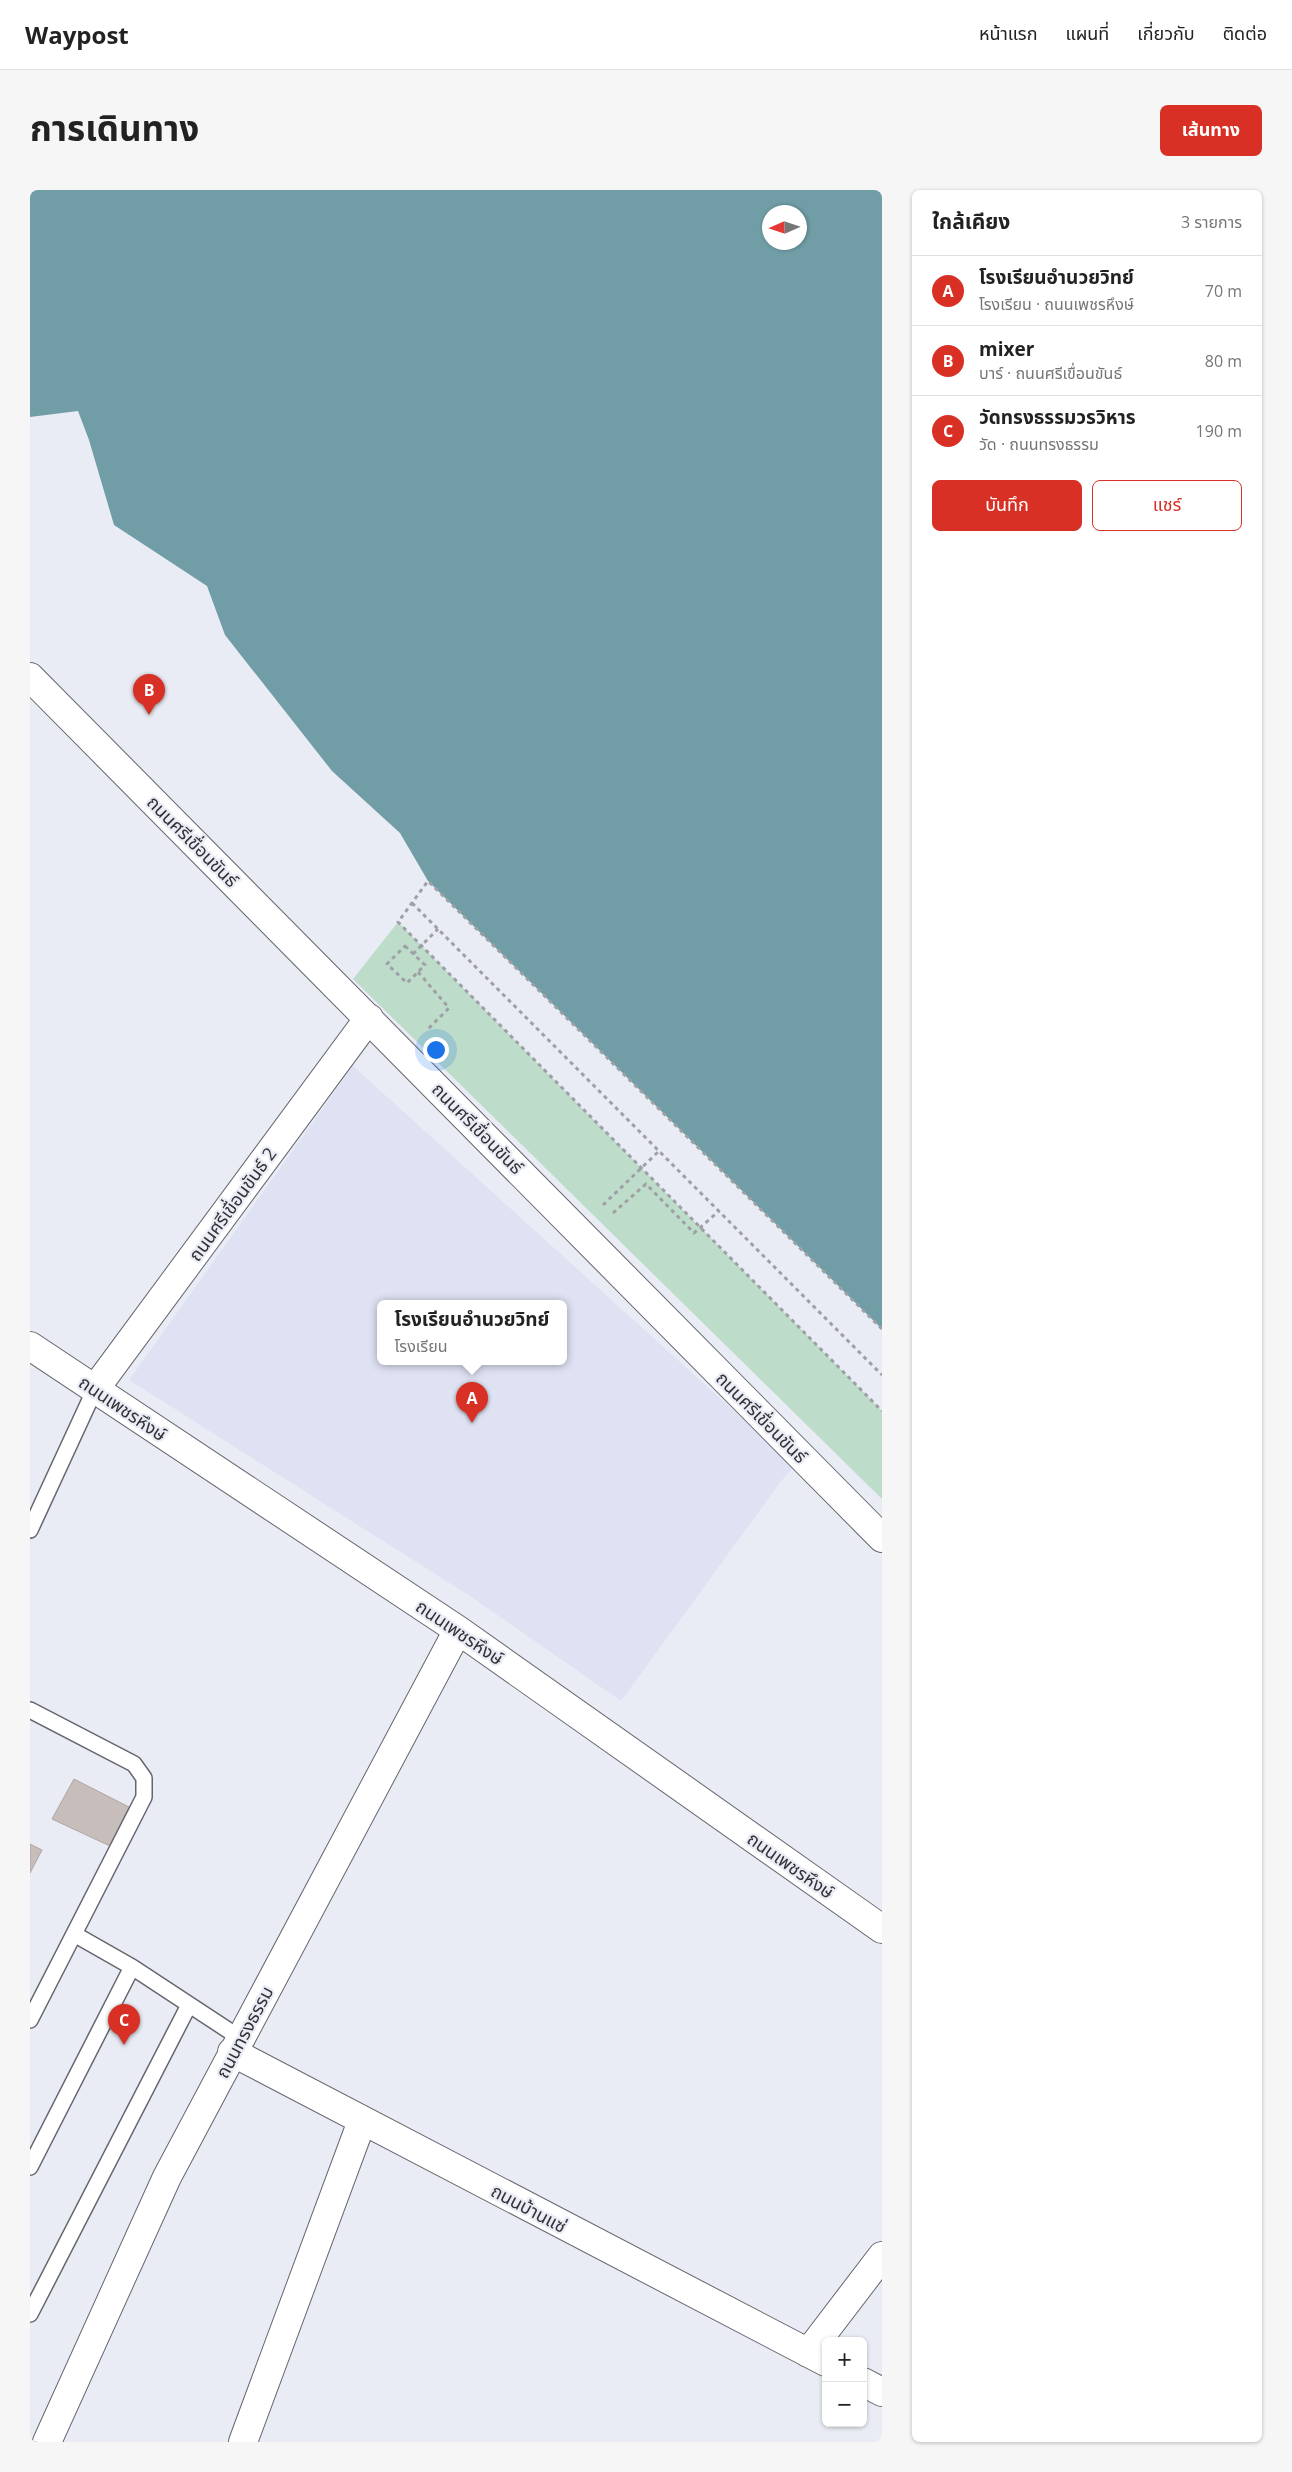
<!DOCTYPE html>
<html lang="th">
<head>
<meta charset="utf-8">
<style>
  :root { --surface:#fff; --page:#f6f6f6; --text:#222; --muted:#767676; --line:#e0e0e0; --accent:#d93025 }
  body { margin:0; font-family:"Open Sans","Noto Sans Thai",sans-serif; background:var(--page); color:var(--text) }
  .controls { position:absolute; right:15px; bottom:15px; display:grid; overflow:hidden; border-radius:8px; box-shadow:0 1px 4px #0004 }
  .controls button { width:45px; height:45px; display:grid; place-items:center; padding:0; border:0; border-bottom:1px solid var(--line); background:var(--surface); color:var(--text); font:25px sans-serif }
  .compass { position:absolute; left:732px; top:15px; width:45px; height:45px; border-radius:50%; background:var(--surface); box-shadow:0 1px 4px #0004; rotate:267deg }
  .you { position:absolute; left:405px; top:859px; width:18px; height:18px; margin:-12px; border:4px solid #fff; border-radius:50%; background:#1a73e8; box-shadow:0 0 0 8px #1a73e833 }
  .badge { display:grid; place-items:center; width:32px; height:32px; border-radius:50%; background:var(--accent); color:#fff; font-size:16px; font-weight:700 }
  .pin { position:absolute; translate:-50% -41px; filter:drop-shadow(0 1px 2px #0008) }
  .pin::after { content:''; position:absolute; top:26px; width:18px; height:15px; background:inherit; clip-path:polygon(0 0,100% 0,50% 100%) }
  .popup { position:absolute; left:347px; top:1110px; width:190px; height:65px; box-sizing:border-box; display:grid; place-content:center; border-radius:8px; background:var(--surface); filter:drop-shadow(0 1px 4px #0005); font-size:16px; white-space:nowrap; color:var(--muted) }
  .popup b { font-size:19px; color:var(--text) }
  .popup::after { content:''; position:absolute; left:50%; top:100%; margin-left:-10px; border:10px solid transparent; border-top-color:var(--surface) }
  .list { margin:0; padding:0; list-style:none }
  h2 { display:flex; justify-content:space-between; align-items:center; height:65px; margin:0; padding:0 20px; font-size:21px }
  h2 small { font-size:16px; font-weight:400; color:var(--muted) }
  .list li { display:grid; grid-template-columns:32px 1fr auto; gap:15px; align-items:center; box-sizing:border-box; height:70px; padding:0 20px; border-top:1px solid var(--line) }
  .list b { display:block; font-size:19px; white-space:nowrap }
  .list p { margin:0; font-size:16px; white-space:nowrap; color:var(--muted) }
  .list em { font-size:16px; font-style:normal; color:var(--muted) }
  .actions { display:flex; gap:10px; padding:15px 20px }
  .actions a { flex:1; padding:11px 0; border:1px solid var(--accent); border-radius:8px; text-align:center; font-size:18px; color:var(--accent) }
  .actions .main { background:var(--accent); color:#fff }
  .map { position:relative; flex:none; width:852px; height:2252px; overflow:hidden; border-radius:8px }
  header { display:flex; align-items:center; gap:30px; box-sizing:border-box; height:70px; padding:0 25px; background:var(--surface); border-bottom:1px solid var(--line) }
  header strong { font-size:24px }
  nav { display:flex; gap:28px; margin-inline-start:auto; font-size:18px }
  .intro { display:flex; align-items:center; justify-content:space-between; box-sizing:border-box; height:120px; padding:0 30px }
  h1 { margin:0; font-size:35px }
  .button { padding:12px 22px; border-radius:8px; background:var(--accent); color:#fff; font-size:18px; font-weight:700 }
  main { display:flex; gap:30px; padding:0 30px }
  aside { flex:1; background:var(--surface); border-radius:8px; box-shadow:0 1px 4px #0004 }
  .map>svg:first-child { display:block }
  .built { fill:#dfe2f2; fill-rule:evenodd }
  .green { fill:#bdddca }
  .water { fill:#709da6; fill-rule:evenodd }
  .building { fill:#c7bdba; stroke:#b0a6a3 }
  .lines { fill:none; stroke-linecap:round; stroke-linejoin:round }
  .lane-casing { stroke:#65666e; stroke-width:18 }
  .street-casing { stroke:#65666e; stroke-width:30 }
  .secondary-casing { stroke:#65666e; stroke-width:30 }
  .path { stroke:#9ea0a6; stroke-width:3; stroke-dasharray:4 4; stroke-linecap:butt }
  .lane { stroke:#fff; stroke-width:15 }
  .street { stroke:#fff; stroke-width:28 }
  .secondary { stroke:#fff; stroke-width:28 }
  .labels { text-anchor:middle; dominant-baseline:central; stroke-width:4.5; stroke-linejoin:round; paint-order:stroke }
  .street-label { font-size:18px; fill:#313235; stroke:#eaecf5 }
</style>
</head>
<body>
<header>
<strong>Waypost</strong>
<nav><a>หน้าแรก</a><a>แผนที่</a><a>เกี่ยวกับ</a><a>ติดต่อ</a></nav>
</header>
<div class="intro"><h1>การเดินทาง</h1><a class="button">เส้นทาง</a></div>
<main>
<div class="map">
<svg width="852" height="2252" viewBox="0 0 852 2252">
  <rect width="100%" height="100%" fill="#eaecf5"/>
  <!-- built -->
  <path class="built" d="M323,876L765,1276L752,1290L591,1511L440,1406L99,1190ZM351,1114H533V1172H351Z"/>
  <!-- green -->
  <path class="green" d="M368,732L852,1221V1309L323,789Z"/>
  <!-- water -->
  <path class="water" d="M0,0H852V1139L398,691L370,643L302,581L195,445L177,396L84,335L59,250L48,221L0,227ZM739,22H769V52H739Z"/>
  <!-- building -->
  <path class="building" d="M44,1589L99,1617L80,1656L22,1629Z
    M0,1654L12,1660L0,1683Z"/>
  <g class="lines">
    <defs>
      <path id="lane" d="M0,1340L65,1199
        M0,1520L104,1574L114,1588V1607L0,1830
        M44,1744L102,1777L210,1848
        M0,1977L102,1777
        M0,2124L159,1815"/>
      <path id="street" d="M0,487L852,1348
        M65,1199L339,828
        M202,1862L796,2172
        M778,2163L852,2066
        M833,2192L852,2202
        M213,2252L332,1931"/>
      <path id="secondary" d="M0,1156L428,1440L852,1739
        M17,2252L137,1987L428,1440"/>
    </defs>
    <!-- lane casing -->
    <use href="#lane" class="lane-casing"/>
    <!-- street casing -->
    <use href="#street" class="street-casing"/>
    <!-- secondary casing -->
    <use href="#secondary" class="secondary-casing"/>
    <!-- path -->
    <path class="path" d="M382,713L852,1185
      M375,756L395,775L377,793L357,774Z
      M383,764L408,739
      M388,782L419,818L396,841
      M573,1015L629,961
      M583,1023L616,994L664,1043L689,1021
      M852,1139L398,691L368,732L852,1221"/>
    <!-- lane -->
    <use href="#lane" class="lane"/>
    <!-- street -->
    <use href="#street" class="street"/>
    <!-- secondary -->
    <use href="#secondary" class="secondary"/>
  </g>
  <g class="labels">
    <!-- street labels -->
    <g class="street-label">
      <text transform="translate(163 651) rotate(45)">ถนนศรีเขื่อนขันธ์</text>
      <text transform="translate(448 938) rotate(45)">ถนนศรีเขื่อนขันธ์</text>
      <text transform="translate(202 1014) rotate(-54)">ถนนศรีเขื่อนขันธ์ 2</text>
      <text transform="translate(93 1218) rotate(34)">ถนนเพชรหึงษ์</text>
      <text transform="translate(732 1227) rotate(45)">ถนนศรีเขื่อนขันธ์</text>
      <text transform="translate(430 1442) rotate(34)">ถนนเพชรหึงษ์</text>
      <text transform="translate(761 1675) rotate(35)">ถนนเพชรหึงษ์</text>
      <text transform="translate(214 1842) rotate(-62)">ถนนทรงธรรม</text>
      <text transform="translate(499 2018) rotate(28)">ถนนบ้านแซ่</text>
    </g>
  </g>
</svg>
<div class="controls">
<button>+</button>
<button>−</button>
</div>
<svg class="compass" viewBox="-18 -18 36 36"><path d="M0-13l5 13h-10z" fill="#e53935"/><path d="M0 13l5-13h-10z" fill="#767676"/></svg>
<div class="you"></div>
<div class="pin badge" style="left:442px;top:1233px">A</div>
<div class="popup"><b>โรงเรียนอำนวยวิทย์</b>โรงเรียน</div>
<div class="pin badge" style="left:119px;top:525px">B</div>
<div class="pin badge" style="left:94px;top:1855px">C</div>
</div>
<aside>
<h2>ใกล้เคียง<small>3 รายการ</small></h2>
<ul class="list">
<li><span class="badge">A</span><div><b>โรงเรียนอำนวยวิทย์</b><p>โรงเรียน · ถนนเพชรหึงษ์</p></div><em>70 m</em></li>
<li><span class="badge">B</span><div><b>mixer</b><p>บาร์ · ถนนศรีเขื่อนขันธ์</p></div><em>80 m</em></li>
<li><span class="badge">C</span><div><b>วัดทรงธรรมวรวิหาร</b><p>วัด · ถนนทรงธรรม</p></div><em>190 m</em></li>
</ul>
<div class="actions"><a class="main">บันทึก</a><a>แชร์</a></div>
</aside>
</main>
</body>
</html>
